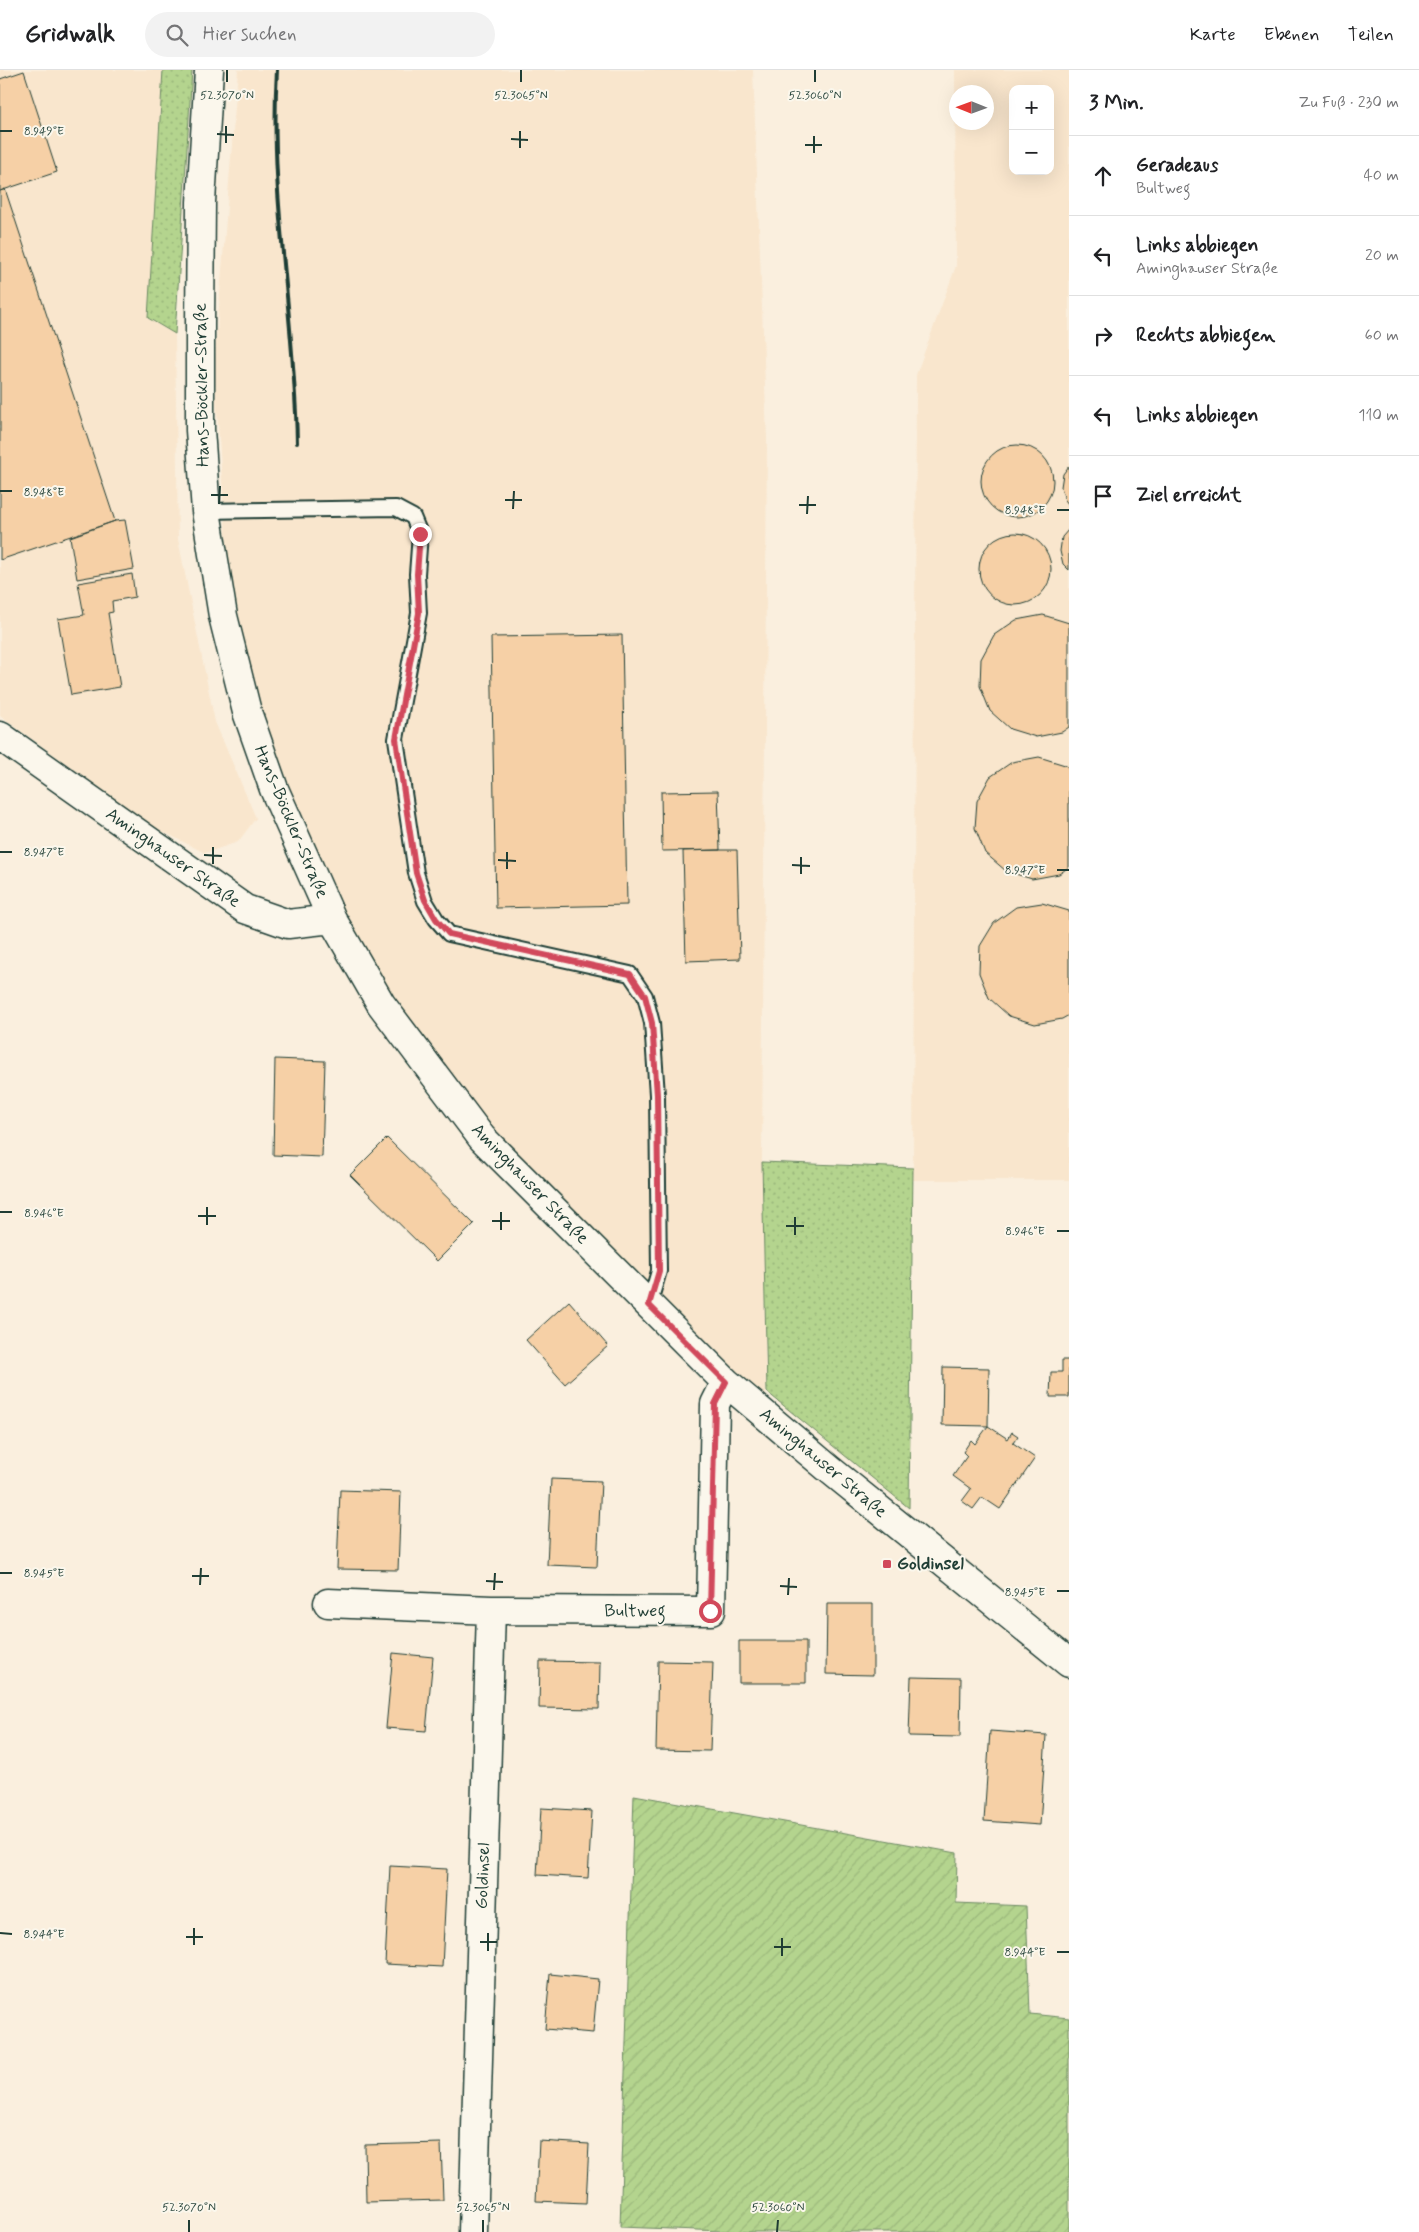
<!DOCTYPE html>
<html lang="de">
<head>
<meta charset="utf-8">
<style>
  :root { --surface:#fff; --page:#f2f2f2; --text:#202124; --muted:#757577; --line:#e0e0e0 }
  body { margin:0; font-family:Mynerve,sans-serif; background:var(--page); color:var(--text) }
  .controls { position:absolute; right:15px; top:15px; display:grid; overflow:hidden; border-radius:10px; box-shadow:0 5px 20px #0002 }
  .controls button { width:45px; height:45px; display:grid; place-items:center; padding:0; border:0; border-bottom:1px solid var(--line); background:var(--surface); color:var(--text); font:25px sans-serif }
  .compass { position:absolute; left:949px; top:15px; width:45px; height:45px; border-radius:50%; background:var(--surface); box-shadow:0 5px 20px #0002; rotate:271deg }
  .stop { position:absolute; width:15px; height:15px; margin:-11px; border:4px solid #d1495b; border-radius:50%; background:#fff }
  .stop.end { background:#d1495b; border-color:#fff; box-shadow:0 1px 5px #0008 }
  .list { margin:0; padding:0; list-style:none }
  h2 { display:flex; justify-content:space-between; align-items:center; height:65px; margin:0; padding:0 20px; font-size:21px }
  h2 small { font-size:16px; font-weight:400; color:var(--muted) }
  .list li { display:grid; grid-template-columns:32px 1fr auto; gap:15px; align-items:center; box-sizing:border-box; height:80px; padding:0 20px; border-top:1px solid var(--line) }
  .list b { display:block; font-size:19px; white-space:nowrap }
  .list p { margin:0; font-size:16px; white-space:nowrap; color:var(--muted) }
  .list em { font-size:16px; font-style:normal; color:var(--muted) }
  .icon { flex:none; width:28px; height:28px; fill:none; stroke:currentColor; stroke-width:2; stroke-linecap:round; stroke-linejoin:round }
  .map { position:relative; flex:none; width:1069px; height:2162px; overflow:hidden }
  header { display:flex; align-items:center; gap:30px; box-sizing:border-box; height:70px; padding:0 25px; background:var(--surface); border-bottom:1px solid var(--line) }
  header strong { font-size:24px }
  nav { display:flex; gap:28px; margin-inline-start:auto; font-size:18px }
  .search { width:350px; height:45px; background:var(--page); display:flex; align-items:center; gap:12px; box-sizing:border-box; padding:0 18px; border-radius:28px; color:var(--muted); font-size:19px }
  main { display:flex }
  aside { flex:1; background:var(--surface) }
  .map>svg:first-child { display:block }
  .built { fill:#f9e6cd; fill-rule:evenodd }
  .grass { fill:url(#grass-dots); stroke:#6a8861 }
  .garden { fill:url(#garden-furrows); stroke:#6a8861 }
  .building { fill:#f6d0a6; stroke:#1f3d34 }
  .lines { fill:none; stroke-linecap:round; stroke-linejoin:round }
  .lane-casing { stroke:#1f3d34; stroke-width:18 }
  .street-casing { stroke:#1f3d34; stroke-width:31 }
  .lane { stroke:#fbf7ec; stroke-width:14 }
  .street { stroke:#fbf7ec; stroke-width:28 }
  .rail { stroke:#1f3d34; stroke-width:4 }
  .route { stroke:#d1495b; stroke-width:6 }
  .ticks { fill:none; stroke:#1f3d34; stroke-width:2 }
  .poi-dot { fill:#d1495b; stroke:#fbf7ec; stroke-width:2 }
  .labels { text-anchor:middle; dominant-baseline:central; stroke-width:4; stroke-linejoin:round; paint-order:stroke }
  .street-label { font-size:18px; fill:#1f3d34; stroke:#fbf7ec }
  .poi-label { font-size:18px; font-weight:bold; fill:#1f3d34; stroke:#fbf7ec; text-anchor:start }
  .ticks-label { font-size:12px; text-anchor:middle; fill:#1f3d34; stroke:#fbf7ec; stroke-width:4; stroke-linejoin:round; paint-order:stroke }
</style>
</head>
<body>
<header>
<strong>Gridwalk</strong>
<div class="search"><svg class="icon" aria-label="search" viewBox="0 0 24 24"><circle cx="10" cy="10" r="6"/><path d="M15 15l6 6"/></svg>Hier suchen</div>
<nav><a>Karte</a><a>Ebenen</a><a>Teilen</a></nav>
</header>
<main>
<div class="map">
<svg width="1069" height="2162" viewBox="0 0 1069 2162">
  <defs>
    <pattern id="grass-dots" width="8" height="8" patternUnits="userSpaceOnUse" patternTransform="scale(1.25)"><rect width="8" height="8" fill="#b4d48e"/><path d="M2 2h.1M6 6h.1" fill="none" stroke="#9ab77b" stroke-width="1.8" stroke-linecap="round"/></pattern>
    <pattern id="garden-furrows" width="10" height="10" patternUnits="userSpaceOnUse" patternTransform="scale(1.25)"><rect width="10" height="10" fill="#b4d48e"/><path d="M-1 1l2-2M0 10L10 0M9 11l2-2" fill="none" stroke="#9ab77b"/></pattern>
  </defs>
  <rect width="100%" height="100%" fill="#faefde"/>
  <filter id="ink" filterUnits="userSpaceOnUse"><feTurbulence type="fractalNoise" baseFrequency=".02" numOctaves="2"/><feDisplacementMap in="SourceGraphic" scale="10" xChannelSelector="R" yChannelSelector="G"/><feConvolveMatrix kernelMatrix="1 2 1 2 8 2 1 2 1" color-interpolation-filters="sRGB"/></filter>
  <g filter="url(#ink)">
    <!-- built -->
    <path class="built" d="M0,0H163L148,248L175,264L178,469L215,652L256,748L238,772L205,783L156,758L0,646Z
      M238,0H753L767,369L762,1092L767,1368L372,929L285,762L228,494L214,299Z
      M955,0H1069V1110H913L916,305L956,196ZM1013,19H1050V101H1013ZM956,22H986V52H956Z"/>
    <!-- grass -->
    <path class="grass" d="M163,0H192L175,264L148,248Z
      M762,1092L913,1098L909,1438L767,1322Z"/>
    <!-- garden -->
    <path class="garden" d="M634,1725L957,1783L956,1833L1026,1836L1030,1944L1069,1948V2162H749L620,2157Z"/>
    <!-- building -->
    <path class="building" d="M24,1L57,102L0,121V9Z
      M5,119L115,451L0,490V121Z
      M981 411a36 36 0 1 1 72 0a36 36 0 1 1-72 0Z
      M1069,396V435L1065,430L1061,417L1063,404Z
      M125,450L134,499L77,509L70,467L115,451Z
      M1069,459V500L1063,494L1060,481L1062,467Z
      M979 499a36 36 0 1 1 72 0a36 36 0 1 1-72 0Z
      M132,504L135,527L112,531L113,542L108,543L120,617L71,625L58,549L84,545L78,513Z
      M1043,545L1069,553V657L1062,662L1036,667L1010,659L990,641L980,616L981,589L994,565L1016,550Z
      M622,565L627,835L496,838L491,567Z
      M1039,687L1065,695L1069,698V797L1059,804L1032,809L1006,801L985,783L975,758L977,731L990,707L1012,692Z
      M718,721L720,780L662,781L661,722Z
      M720,780H737L740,889L686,891L683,781Z
      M1042,833L1069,841V945L1062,949L1035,954L1009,946L989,928L979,903L980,876L994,853L1016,837Z
      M275,989L325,991L322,1087L273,1085Z
      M387,1068L474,1154L437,1191L350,1105Z
      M569,1231L608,1276L565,1314L526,1270Z
      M1062,1290H1069V1327H1050L1051,1302H1062Z
      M943,1297L989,1298L988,1356L942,1355Z
      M988,1356L1008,1369L1012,1362L1018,1366L1013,1373L1035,1388L1000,1439L982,1427L973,1439L962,1431L971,1419L953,1406L967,1386L963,1382L971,1370L975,1374Z
      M551,1409L601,1411L597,1497L547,1495Z
      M340,1420L401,1422L398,1500L337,1499Z
      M827,1534H873V1605L826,1604Z
      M739,1571H806V1613H739Z
      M393,1583L433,1587L426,1661L386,1658Z
      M540,1591L600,1592L599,1639L539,1638Z
      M658,1591L713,1592L710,1681L656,1680Z
      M911,1607L961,1608L960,1667L909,1666Z
      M990,1661L1046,1665L1040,1755L984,1751Z
      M541,1738L592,1741L588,1808L537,1805Z
      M390,1796L447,1799L442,1897L385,1894Z
      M550,1904L598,1909L593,1963L545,1959Z
      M539,2071L589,2074L586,2133L536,2131Z
      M441,2073L443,2130L366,2132L365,2075Z"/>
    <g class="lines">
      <defs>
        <path id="lane" d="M206,441L396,438L413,447L420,464L417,504L419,543L396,669L416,803L425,831L436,849L449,864L630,904L645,926L652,953L657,1025L659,1201L649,1235"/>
        <path id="street" d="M209,0L201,132L200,256V360L206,441L223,546L247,642L274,719L332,849L381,934L482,1068L726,1312L829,1399L1069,1593
          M0,666L245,839L288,854L332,849
          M328,1533L491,1540L711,1541L715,1334L726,1312
          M473,2162L491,1540"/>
      </defs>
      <!-- lane casing -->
      <use href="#lane" class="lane-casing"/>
      <!-- street casing -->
      <use href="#street" class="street-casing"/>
      <!-- lane -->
      <use href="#lane" class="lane"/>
      <!-- street -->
      <use href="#street" class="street"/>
      <!-- rail -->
      <path class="rail" d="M277,0C269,125 295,248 297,373"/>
    </g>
  </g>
  <g class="lines" filter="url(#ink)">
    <!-- route -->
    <path class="route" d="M420,464L417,504L419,543L396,669L416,803L425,830L436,849L449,864L630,904L645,926L652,953L657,1025L659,1201L649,1235L726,1312L715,1334L710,1541"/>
  </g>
  <!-- ticks -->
  <path class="ticks" d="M227,12V0M521,12V0M815,12V0M0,61H12M217,64L234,65M511,69L528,70M226,73V56M805,75H822M520,78V61M814,83V66M0,421H12M211,425H228M505,430H522M219,434L220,416M799,435H816M513,439L514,421M1057,440H1069M807,444L808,426M0,782H12M204,785L222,786M498,790L516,791M213,794V777M792,795L810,796M507,799V782M1057,800H1069M801,804V787M0,1142H12M198,1146H216M492,1151H510M207,1155V1137M786,1156H804M501,1160V1142M1057,1161H1069M795,1165V1147M0,1503H12M192,1506H209M486,1511L503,1512M200,1515L201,1498M780,1516L797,1517M494,1520L495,1503M1057,1521H1069M788,1525L789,1508M0,1863L12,1864M186,1867H203M480,1872H497M194,1875V1858M774,1877H791M488,1881V1863M1057,1882H1069M782,1886V1868M189,2162V2150M483,2162V2150M777,2162L778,2150"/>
  <!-- markers -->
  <rect class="poi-dot" x="882" y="1489" width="10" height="10" rx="2.5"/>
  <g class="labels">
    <!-- street labels -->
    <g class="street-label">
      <text transform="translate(202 315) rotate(-91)">Hans-Böckler-Straße</text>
      <text transform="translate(291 752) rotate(67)">Hans-Böckler-Straße</text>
      <text transform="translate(173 788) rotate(35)">Aminghauser Straße</text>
      <text transform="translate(530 1114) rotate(46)">Aminghauser Straße</text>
      <text transform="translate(823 1393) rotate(40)">Aminghauser Straße</text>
      <text x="635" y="1541">Bultweg</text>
      <text transform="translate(483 1806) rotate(-88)">Goldinsel</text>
    </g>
    <!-- poi labels -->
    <g class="poi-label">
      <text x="897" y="1494">Goldinsel</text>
    </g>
  </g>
  <g class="ticks-label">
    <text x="227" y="29">52.3070°N</text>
    <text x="521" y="29">52.3065°N</text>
    <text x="815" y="29">52.3060°N</text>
    <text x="44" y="65">8.949°E</text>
    <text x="44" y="426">8.948°E</text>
    <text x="1025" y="444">8.948°E</text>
    <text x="44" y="786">8.947°E</text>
    <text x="1025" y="804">8.947°E</text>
    <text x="44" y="1147">8.946°E</text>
    <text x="1025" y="1165">8.946°E</text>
    <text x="44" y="1507">8.945°E</text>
    <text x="1025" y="1526">8.945°E</text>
    <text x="44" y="1868">8.944°E</text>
    <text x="1025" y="1886">8.944°E</text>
    <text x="189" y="2141">52.3070°N</text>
    <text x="483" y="2141">52.3065°N</text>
    <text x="778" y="2141">52.3060°N</text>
  </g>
</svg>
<div class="controls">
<button>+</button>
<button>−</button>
</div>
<svg class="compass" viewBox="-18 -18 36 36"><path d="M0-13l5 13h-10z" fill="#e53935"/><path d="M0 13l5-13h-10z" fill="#757577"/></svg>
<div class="stop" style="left:710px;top:1541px"></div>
<div class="stop end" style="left:420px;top:464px"></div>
</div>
<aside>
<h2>3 Min.<small>Zu Fuß · 230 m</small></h2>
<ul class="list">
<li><svg class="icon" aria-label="ahead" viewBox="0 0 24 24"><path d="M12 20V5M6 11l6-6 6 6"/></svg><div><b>Geradeaus</b><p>Bultweg</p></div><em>40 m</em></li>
<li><svg class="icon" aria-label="left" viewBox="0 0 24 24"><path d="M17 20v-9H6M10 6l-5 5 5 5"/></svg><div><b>Links abbiegen</b><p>Aminghauser Straße</p></div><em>20 m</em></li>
<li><svg class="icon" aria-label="right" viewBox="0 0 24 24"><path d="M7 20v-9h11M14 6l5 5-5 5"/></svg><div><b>Rechts abbiegen</b></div><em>60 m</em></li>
<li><svg class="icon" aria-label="left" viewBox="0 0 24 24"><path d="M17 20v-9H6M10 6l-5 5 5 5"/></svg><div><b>Links abbiegen</b></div><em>110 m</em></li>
<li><svg class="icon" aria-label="arrive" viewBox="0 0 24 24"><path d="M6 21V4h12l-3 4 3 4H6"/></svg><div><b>Ziel erreicht</b></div></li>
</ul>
</aside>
</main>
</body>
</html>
